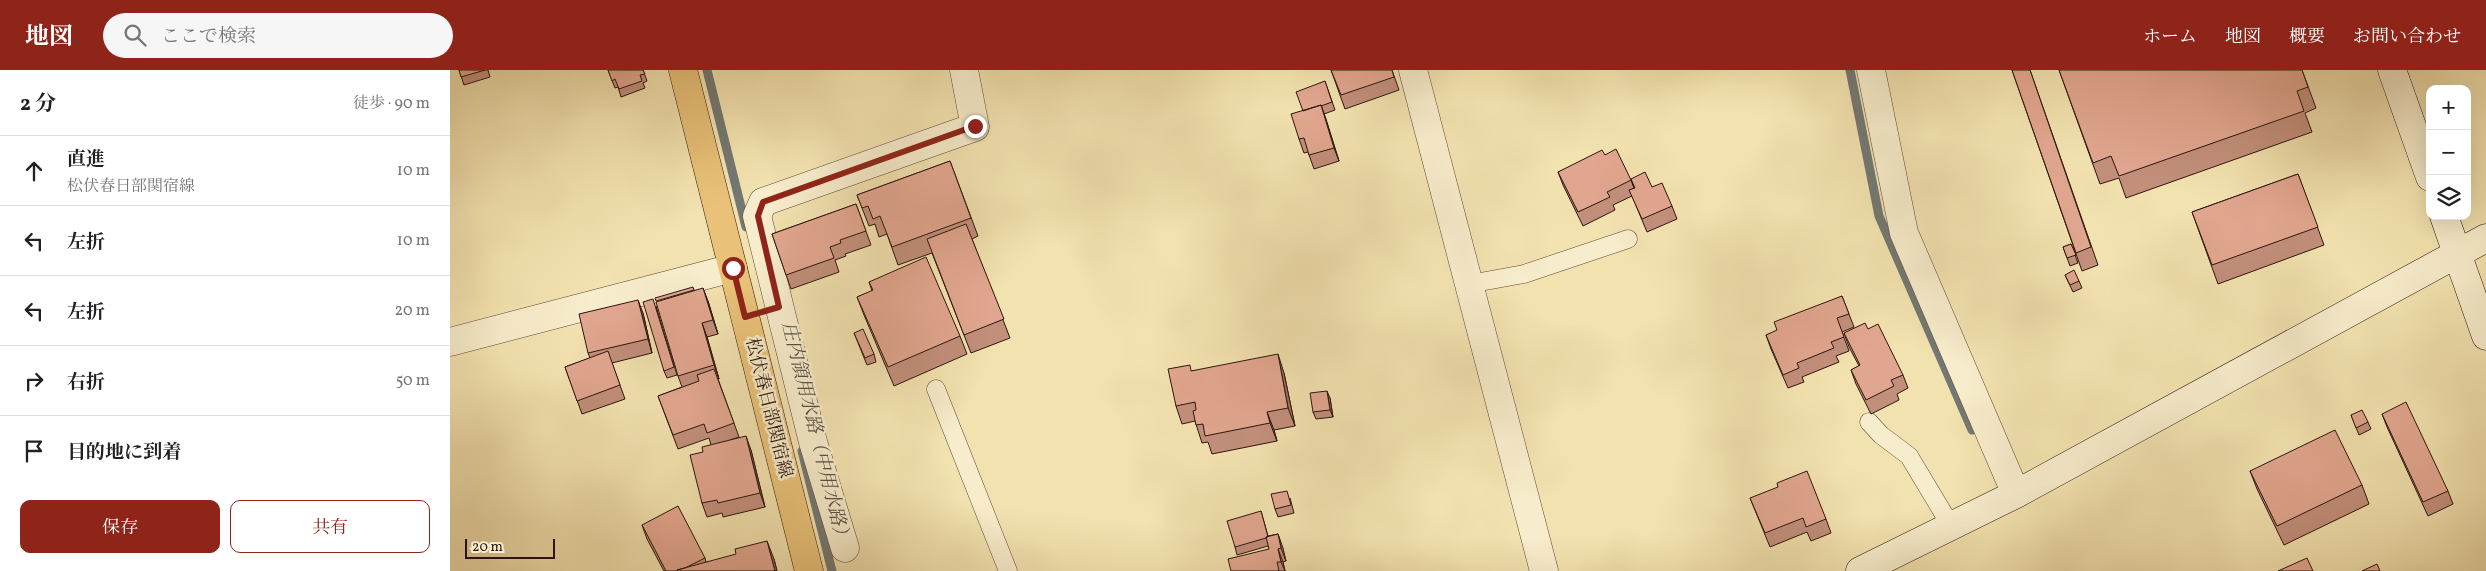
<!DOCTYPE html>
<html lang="ja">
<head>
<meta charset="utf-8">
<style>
  :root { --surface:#fff; --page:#f6f6f6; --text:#202124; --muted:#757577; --line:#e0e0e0; --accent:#8f2418 }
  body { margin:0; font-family:Vollkorn,"Noto Serif JP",serif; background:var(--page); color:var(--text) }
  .controls { position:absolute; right:15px; top:15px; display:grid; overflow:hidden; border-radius:10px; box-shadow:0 5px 20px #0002 }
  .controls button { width:45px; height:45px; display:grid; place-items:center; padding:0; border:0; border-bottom:1px solid var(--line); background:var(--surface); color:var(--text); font:25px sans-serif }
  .scale { position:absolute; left:15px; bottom:12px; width:90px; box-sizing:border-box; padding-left:5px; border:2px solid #2c150d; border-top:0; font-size:14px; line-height:18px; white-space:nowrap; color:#2c150d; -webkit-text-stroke:4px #f7eccb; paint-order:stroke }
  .stop { position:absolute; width:15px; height:15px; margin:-11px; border:4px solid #8f2418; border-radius:50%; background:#fff }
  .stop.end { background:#8f2418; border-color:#fff; box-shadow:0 1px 5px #0008 }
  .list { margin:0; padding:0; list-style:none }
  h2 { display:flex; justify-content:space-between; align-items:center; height:65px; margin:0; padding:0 20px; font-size:21px }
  h2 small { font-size:16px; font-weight:400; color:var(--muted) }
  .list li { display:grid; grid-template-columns:32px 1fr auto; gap:15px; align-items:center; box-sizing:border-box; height:70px; padding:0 20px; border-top:1px solid var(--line) }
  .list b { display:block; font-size:19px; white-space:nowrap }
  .list p { margin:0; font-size:16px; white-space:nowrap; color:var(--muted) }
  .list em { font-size:16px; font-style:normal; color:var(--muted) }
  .actions { display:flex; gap:10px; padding:15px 20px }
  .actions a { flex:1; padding:11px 0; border:1px solid var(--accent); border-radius:10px; text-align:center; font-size:18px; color:var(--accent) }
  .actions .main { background:var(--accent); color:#fff }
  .icon { flex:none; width:28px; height:28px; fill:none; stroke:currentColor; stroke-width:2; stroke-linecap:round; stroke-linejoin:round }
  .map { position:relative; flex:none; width:2036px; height:501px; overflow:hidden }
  header { display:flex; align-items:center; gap:30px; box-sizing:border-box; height:70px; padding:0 25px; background:var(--accent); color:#fff }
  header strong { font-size:24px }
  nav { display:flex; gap:28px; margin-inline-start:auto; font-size:18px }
  .search { width:350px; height:45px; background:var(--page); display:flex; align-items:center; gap:12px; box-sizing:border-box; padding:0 18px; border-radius:28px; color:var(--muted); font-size:19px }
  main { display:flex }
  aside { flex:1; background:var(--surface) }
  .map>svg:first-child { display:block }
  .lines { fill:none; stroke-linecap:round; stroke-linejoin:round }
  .stream { stroke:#737873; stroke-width:9 }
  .lane-casing { stroke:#5e4836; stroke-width:19 }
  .street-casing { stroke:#5e4836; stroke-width:29 }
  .secondary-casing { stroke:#2c150d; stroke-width:29 }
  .primary-casing { stroke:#2c150d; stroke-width:29 }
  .lane { stroke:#f7eccb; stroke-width:18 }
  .street { stroke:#f7eccb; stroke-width:28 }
  .secondary { stroke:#f7eccb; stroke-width:28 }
  .primary { stroke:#e9c178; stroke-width:28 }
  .wall { fill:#c28f7b; stroke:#2c150d }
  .shaded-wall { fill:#9e7464; stroke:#2c150d }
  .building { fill:#e1a68f; stroke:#2c150d }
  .route { stroke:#8f2418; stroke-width:6 }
  .labels { text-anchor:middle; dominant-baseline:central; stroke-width:5; stroke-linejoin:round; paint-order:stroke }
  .street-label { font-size:18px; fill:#2c150d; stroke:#f7eccb }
  .water-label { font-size:19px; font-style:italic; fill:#554f48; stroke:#f7eccb }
</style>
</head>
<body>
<header>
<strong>地図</strong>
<div class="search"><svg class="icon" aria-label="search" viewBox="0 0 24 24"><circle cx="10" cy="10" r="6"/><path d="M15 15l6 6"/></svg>ここで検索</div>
<nav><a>ホーム</a><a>地図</a><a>概要</a><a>お問い合わせ</a></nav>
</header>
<main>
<aside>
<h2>2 分<small>徒歩 · 90 m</small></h2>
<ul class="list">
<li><svg class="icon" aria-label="ahead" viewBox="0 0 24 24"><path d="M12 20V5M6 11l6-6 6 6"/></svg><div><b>直進</b><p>松伏春日部関宿線</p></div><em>10 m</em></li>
<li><svg class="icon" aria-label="left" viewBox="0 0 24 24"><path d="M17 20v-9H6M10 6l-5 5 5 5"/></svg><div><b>左折</b></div><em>10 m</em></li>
<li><svg class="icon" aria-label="left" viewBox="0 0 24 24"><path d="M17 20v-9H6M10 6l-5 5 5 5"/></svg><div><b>左折</b></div><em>20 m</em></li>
<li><svg class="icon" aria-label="right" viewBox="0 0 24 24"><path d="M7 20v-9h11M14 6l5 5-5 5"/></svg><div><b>右折</b></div><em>50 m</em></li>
<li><svg class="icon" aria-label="arrive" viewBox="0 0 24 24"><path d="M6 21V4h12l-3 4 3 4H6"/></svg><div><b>目的地に到着</b></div></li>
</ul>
<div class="actions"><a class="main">保存</a><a>共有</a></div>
</aside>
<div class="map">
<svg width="2036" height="501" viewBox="0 0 2036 501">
  <rect width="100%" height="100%" fill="#f2e2af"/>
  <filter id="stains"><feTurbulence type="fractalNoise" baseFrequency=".004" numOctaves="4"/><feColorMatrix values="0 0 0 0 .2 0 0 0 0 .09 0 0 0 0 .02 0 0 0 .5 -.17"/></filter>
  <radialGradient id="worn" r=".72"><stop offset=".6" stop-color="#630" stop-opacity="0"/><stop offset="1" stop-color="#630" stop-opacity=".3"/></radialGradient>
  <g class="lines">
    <!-- stream -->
    <path class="stream" d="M257,0L296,157
      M1400,0L1429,146L1522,360
      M352,381L382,501"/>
    <defs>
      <path id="lane" d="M1019,214L1074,204L1178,169
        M486,319L558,501
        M1419,352L1431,365L1459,386L1501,456"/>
      <path id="street" d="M963,0L1094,501
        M1421,0L1454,163L1566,424
        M0,272L283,198
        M395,478L363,372L307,146L313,132L525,57L514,0"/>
      <path id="secondary" d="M1942,0L1980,107
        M1994,146L2036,266
        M1410,501L1566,424L2036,168"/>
      <path id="primary" d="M233,0L359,501"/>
    </defs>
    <!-- lane casing -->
    <use href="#lane" class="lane-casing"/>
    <!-- street casing -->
    <use href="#street" class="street-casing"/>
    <!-- secondary casing -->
    <use href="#secondary" class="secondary-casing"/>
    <!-- primary casing -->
    <use href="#primary" class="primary-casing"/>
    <!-- lane -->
    <use href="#lane" class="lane"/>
    <!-- street -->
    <use href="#street" class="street"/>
    <!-- secondary -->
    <use href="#secondary" class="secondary"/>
    <!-- primary -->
    <use href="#primary" class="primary"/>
  </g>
  <!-- wall -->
  <path class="wall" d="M9,0H38L40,7L14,15Z
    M158,0H193L197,11L193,13L195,18L171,27L168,17L165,18Z
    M881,0H942L949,20L895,39Z
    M1562,0H1580L1648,195L1632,201Z
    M1609,0H1852L1866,38L1855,43L1862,62L1676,128L1669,108L1650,114Z
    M875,11L885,40L874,44L889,91L864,99L858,82L854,83L849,69L853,41Z
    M1155,85L1181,110L1184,118L1181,109L1202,117L1222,136L1227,149L1197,162L1182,126L1163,135L1165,140L1133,156L1113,115L1108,102Z
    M500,91L528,166L522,169L560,268L521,283L482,183L448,195L437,164L429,167L425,154L419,156L407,125Z
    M1848,104L1874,175L1768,214L1742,142Z
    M406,134L421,175L395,184L396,186L385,190L389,202L341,219L322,164Z
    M1621,174L1628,193L1620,196L1613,177Z
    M1615,205L1629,211L1632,218L1623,222Z
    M419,212L510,266L517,284L444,316L414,245L407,227L422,221Z
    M244,220L258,231L268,264L257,267L269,309H268L289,367L280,370L301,380L315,437L273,447L272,443L257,447L252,433L253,382L261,375L259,368L228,379L208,326L232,317L228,306Z
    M1392,226L1404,257L1392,262L1399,281L1386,286L1389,292L1352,307L1354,312L1338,318L1321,279L1316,265L1327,261Z
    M206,236L227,305L217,308L214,301Z
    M193,243L202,283L162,293L175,329L132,344L115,297L140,288L138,283Z
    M404,263L424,284L426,292L417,295Z
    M1394,263L1453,305L1458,318L1447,324L1449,330L1421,344L1406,314L1401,300L1409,296L1399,277Z
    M742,301L834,303L845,356L824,360L827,371L762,384L758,372L752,373L745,351L732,354L726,336Z
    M880,328L883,347L866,349L863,342Z
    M1932,344L1998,421L2003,434L1978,446L1937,357Z
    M1901,345L1918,352L1921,359L1909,365Z
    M1800,401L1912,415L1919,434L1834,475L1807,419Z
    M840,428L844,443L828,447L825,439Z
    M1300,428L1376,449L1381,463L1361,471L1357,462L1320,477Z
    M811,441L818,466L828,464L836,491L833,492L835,501H781L819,479L818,476L787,485L785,477Z
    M192,455L255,488L256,492L324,489L327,501H214L197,469Z"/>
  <!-- shaded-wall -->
  <path class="shaded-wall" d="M871,35L876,49L889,91L884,78Z
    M253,218L258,231L268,264L263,250Z
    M188,230L193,243L202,283L198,269Z
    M252,253L257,267L269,309L264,295Z
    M828,284L834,303L845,356L838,338Z
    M877,321L880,328L883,347L880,340Z
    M817,342L824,360L827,371L820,353Z
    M296,366L301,380L315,437L310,423Z
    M828,464L833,478L836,491L831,478Z
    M317,471L324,489L327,501H325Z
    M828,479L833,492L835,501L831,492Z"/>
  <!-- building -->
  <path class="building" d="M9,0H35L11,7Z
    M158,0H193L195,4L190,5L192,11L169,19L165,9L162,11Z
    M881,0H942L944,7L891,25Z
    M1562,0H1580L1641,177L1626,183Z
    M1609,0H1852L1858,17L1847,21L1854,41L1669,106L1661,86L1643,93Z
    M875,11L882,32L871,36V35L853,41L846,22Z
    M871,35L884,78L859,85L854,68L849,69L841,44Z
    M1166,79L1181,110L1157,122L1160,127L1128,142L1108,102L1152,80L1155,85Z
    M500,91L521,148L442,177L430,146L423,149L418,136L412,138L407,125Z
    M1195,102L1202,117L1212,113L1222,136L1192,149L1179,120L1185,118L1181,109Z
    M1848,104L1868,157L1762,195L1742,142Z
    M406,134L416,161L390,170L391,173L380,177L384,188L336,205L322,164Z
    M516,154L554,249L514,265L477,169Z
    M1621,174L1626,185L1617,188L1613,177Z
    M476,187L510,266L438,297L407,227L423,220L419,212Z
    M1624,200L1629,211L1620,215L1615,205Z
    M243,217L244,220L206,231L205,228Z
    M253,218L263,250L252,253L264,295L228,306L206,232Z
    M1392,226L1399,244L1387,248L1394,267L1381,272L1384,278L1347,293L1349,298L1333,305L1316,265L1327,260L1324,252Z
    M203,229L224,297L214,301L193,232Z
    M188,230L198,269L138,283L129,244Z
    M1415,253L1418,259L1428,254L1453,305L1441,310L1444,316L1416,330L1401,300L1410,295L1394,263Z
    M413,259L424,284L415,288L404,263Z
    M158,281L170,315L127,331L115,297Z
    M828,284L838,338L817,342L820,353L755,366L753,354L746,355L743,341L746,340L745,332L726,336L718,299L740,295L741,301Z
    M264,299L284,353L257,363L254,354L223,365L208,326L249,311L247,305Z
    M877,321L880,340L863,342L860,323Z
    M1956,332L1998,421L1973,432L1932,344Z
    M1912,340L1918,352L1906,358L1901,345Z
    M1885,360L1912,415L1827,456L1800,401Z
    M296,366L310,423L268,433L267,430L252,433L240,385L253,382L252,377Z
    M1357,401L1376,449L1356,457L1353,448L1315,463L1300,428L1328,417L1327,413Z
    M837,421L841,435L825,439L821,424Z
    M228,436L255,488L235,498L227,500V501H216L192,455Z
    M811,441L818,467H816V468L785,477L777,451Z
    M828,464L831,478L828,479L831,492H827L829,501H781L778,489L819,479L816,467Z
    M317,471L325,501H227V500L286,484L285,479Z
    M1857,488L1863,501H1828Z
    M1927,494L1930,501H1912Z"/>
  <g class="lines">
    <!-- route -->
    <path class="route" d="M283,198L295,247L329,237L308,146L313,132L525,56"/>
  </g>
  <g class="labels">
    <!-- street labels -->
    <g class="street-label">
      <text transform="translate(318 338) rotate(76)">松伏春日部関宿線</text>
    </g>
    <!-- water labels -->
    <g class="water-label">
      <text transform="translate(365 363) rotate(76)">庄内領用水路（中用水路）</text>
    </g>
  </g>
  <rect width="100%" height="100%" filter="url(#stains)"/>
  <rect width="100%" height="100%" fill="url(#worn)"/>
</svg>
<div class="controls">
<button>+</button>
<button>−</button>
<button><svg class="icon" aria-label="layers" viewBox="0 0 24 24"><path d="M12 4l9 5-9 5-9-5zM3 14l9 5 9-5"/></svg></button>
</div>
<div class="scale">20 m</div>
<div class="stop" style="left:283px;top:198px"></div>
<div class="stop end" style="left:525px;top:56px"></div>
</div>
</main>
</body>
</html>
